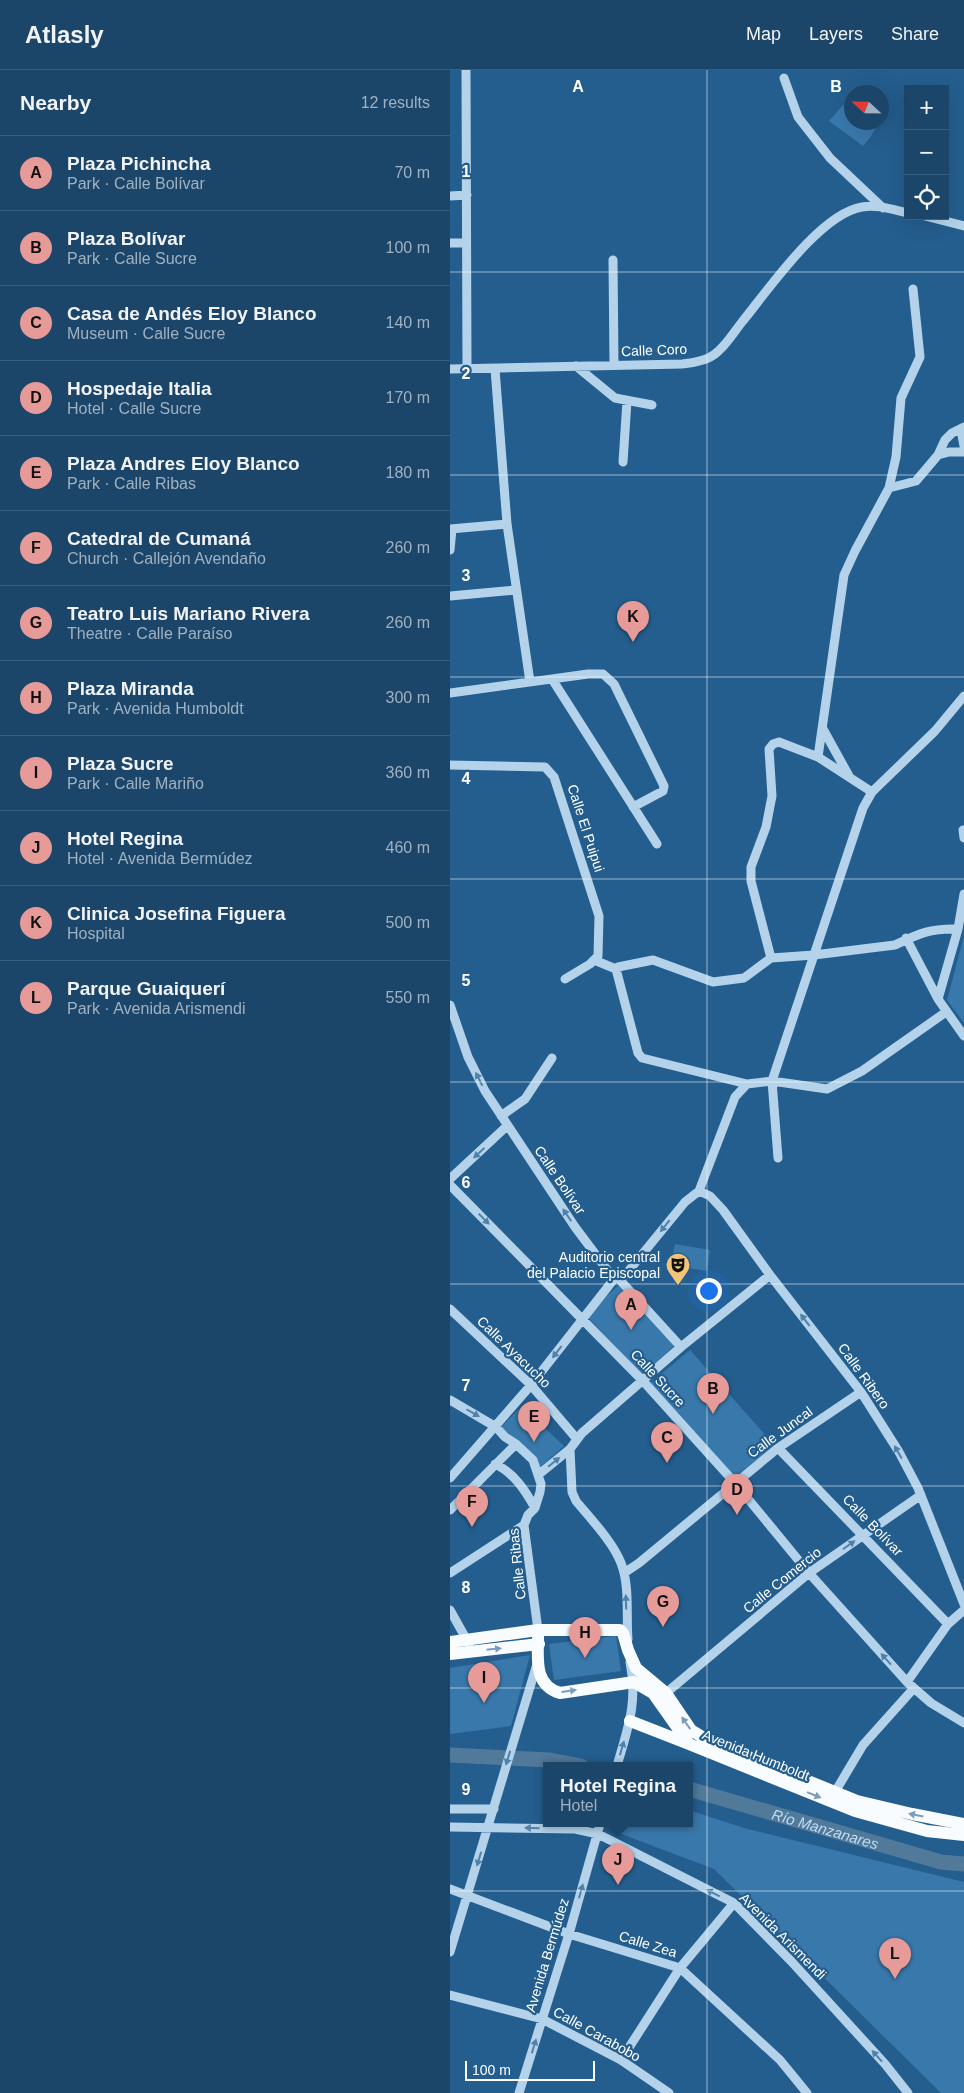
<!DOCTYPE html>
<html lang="en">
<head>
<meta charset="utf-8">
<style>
  :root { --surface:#1b466a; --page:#285072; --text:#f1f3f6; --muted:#a0b1c1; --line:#395e7e; --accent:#e69b98 }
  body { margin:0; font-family:Helvetica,sans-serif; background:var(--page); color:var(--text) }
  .controls { position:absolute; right:15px; top:15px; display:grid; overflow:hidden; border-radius:0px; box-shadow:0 5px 20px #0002 }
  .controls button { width:45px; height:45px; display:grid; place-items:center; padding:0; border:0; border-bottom:1px solid var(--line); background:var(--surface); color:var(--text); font:25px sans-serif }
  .compass { position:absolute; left:394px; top:15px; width:45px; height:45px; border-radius:50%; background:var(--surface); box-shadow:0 5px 20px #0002; rotate:292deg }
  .scale { position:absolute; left:15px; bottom:12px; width:130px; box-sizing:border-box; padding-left:5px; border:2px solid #fff; border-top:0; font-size:14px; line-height:18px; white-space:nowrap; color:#fff; -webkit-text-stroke:4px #245e8e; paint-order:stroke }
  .you { position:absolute; left:258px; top:1220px; width:18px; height:18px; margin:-12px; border:4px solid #fff; border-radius:50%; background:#1a73e8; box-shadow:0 0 0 8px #1a73e833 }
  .badge { display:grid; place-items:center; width:32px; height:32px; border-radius:50%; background:var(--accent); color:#111; font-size:16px; font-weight:700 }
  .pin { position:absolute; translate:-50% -41px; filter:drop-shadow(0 1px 2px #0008) }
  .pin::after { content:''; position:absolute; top:26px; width:18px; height:15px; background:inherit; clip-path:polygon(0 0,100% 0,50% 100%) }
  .popup { position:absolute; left:93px; top:1692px; width:150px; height:65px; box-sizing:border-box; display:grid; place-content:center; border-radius:0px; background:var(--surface); filter:drop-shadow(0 1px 4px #0005); font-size:16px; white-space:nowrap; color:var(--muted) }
  .popup b { font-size:19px; color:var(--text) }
  .popup::after { content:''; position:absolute; left:50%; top:100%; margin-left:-10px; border:10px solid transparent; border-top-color:var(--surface) }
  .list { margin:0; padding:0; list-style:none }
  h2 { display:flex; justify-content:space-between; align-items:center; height:65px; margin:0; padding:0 20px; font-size:21px }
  h2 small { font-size:16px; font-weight:400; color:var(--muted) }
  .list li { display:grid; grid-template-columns:32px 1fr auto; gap:15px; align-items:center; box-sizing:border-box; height:75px; padding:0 20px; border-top:1px solid var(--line) }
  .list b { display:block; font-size:19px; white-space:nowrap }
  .list p { margin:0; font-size:16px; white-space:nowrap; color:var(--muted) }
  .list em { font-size:16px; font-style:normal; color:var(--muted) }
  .icon { flex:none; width:28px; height:28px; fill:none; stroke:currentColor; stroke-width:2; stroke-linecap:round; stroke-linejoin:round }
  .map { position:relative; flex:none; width:514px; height:2023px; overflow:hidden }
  header { display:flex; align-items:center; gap:30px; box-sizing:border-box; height:70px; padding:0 25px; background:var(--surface); border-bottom:1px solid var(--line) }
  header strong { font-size:24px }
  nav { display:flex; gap:28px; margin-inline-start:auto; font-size:18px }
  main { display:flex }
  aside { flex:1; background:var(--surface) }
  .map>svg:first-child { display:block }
  .green { fill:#3978ab }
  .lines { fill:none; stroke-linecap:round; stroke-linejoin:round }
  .river { stroke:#51799a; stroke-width:15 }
  .minor { stroke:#b4d3eb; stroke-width:9 }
  .major { stroke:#f9fcff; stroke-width:12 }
  .oneway { fill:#4f81aa }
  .oneway2 { fill:#799dbb }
  .grid { fill:none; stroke:#fff; stroke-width:1; stroke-opacity:0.55 }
  .labels { text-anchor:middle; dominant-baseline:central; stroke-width:4.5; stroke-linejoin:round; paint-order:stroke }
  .street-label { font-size:14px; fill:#fff; stroke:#245e8e }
  .poi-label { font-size:14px; fill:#fff; stroke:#245e8e; text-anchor:end }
  .water-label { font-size:15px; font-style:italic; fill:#c0dcf2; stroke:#245e8e }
  .grid-label { font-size:16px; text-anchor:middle; font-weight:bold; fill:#fff; stroke:#245e8e; stroke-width:4.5; stroke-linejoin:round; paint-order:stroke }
</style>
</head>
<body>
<header>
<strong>Atlasly</strong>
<nav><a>Map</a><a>Layers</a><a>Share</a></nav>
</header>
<main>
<aside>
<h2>Nearby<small>12 results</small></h2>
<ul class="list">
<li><span class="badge">A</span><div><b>Plaza Pichincha</b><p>Park · Calle Bolívar</p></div><em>70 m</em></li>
<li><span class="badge">B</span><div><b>Plaza Bolívar</b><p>Park · Calle Sucre</p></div><em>100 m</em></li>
<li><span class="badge">C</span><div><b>Casa de Andés Eloy Blanco</b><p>Museum · Calle Sucre</p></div><em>140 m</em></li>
<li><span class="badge">D</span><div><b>Hospedaje Italia</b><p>Hotel · Calle Sucre</p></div><em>170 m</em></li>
<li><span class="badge">E</span><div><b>Plaza Andres Eloy Blanco</b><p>Park · Calle Ribas</p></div><em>180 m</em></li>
<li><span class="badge">F</span><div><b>Catedral de Cumaná</b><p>Church · Callejón Avendaño</p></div><em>260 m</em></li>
<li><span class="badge">G</span><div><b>Teatro Luis Mariano Rivera</b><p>Theatre · Calle Paraíso</p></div><em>260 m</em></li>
<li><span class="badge">H</span><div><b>Plaza Miranda</b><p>Park · Avenida Humboldt</p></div><em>300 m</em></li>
<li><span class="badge">I</span><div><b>Plaza Sucre</b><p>Park · Calle Mariño</p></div><em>360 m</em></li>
<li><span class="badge">J</span><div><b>Hotel Regina</b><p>Hotel · Avenida Bermúdez</p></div><em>460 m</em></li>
<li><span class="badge">K</span><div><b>Clinica Josefina Figuera</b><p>Hospital</p></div><em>500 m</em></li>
<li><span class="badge">L</span><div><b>Parque Guaiquerí</b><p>Park · Avenida Arismendi</p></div><em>550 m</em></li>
</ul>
</aside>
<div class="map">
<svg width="514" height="2023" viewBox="0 0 514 2023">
  <rect width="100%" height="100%" fill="#245e8e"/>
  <!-- green -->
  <path class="green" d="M393,35L401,41L402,52L419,53L426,57L420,68L413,76L379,51Z
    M514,866V953L497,930Z
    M225,1174L260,1180L257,1201L221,1195Z
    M171,1213L225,1275L192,1305L136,1245Z
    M240,1280L325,1376L284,1407L200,1313Z
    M72,1336L114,1376L88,1399L48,1360Z
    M166,1566L171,1601L104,1610L99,1574Z
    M80,1585L61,1656L0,1664V1598Z
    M239,1740L294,1758L514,1812V2023H491L264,1799L161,1760L163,1754H239Z"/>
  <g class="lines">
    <!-- river -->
    <g class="river">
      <path d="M0,1685L100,1690L131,1696"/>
      <path id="s1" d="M239,1719L491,1792L514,1794"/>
    </g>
    <!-- minor -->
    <path class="minor" d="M16,0L17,298
      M334,8L348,47L380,88L433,138
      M0,126L17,125
      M475,146L514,156
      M0,173H16
      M163,190L164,295
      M126,296L165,328L202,335
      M0,299L232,294C243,293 256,291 265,284C276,276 284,262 292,252C319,219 370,144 412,137C427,134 444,140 458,143
      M45,299L57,454L80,612
      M511,360L514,376
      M488,385L495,370L502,363L514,357
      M173,392L177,331
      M439,418L466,411L488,385L499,382H514
      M0,459L57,454
      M0,480L2,459
      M0,526L66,520
      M102,609L207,774
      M0,623L138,604H153L164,614L214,716L213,721L183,737
      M373,659L399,706
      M368,687L394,505L405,481L439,418L446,387L451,328L470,287L463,219
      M0,695L95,697L104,707L149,846L148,886L140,894L115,909
      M513,760L514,768
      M456,868L488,929L514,966
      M321,888L301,811V797L316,757L322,726L319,679L323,674L329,672L368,687L422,722
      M144,890L166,899L168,897L203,890L263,912L294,908L321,888L364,885L445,875C468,864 480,858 508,859
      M166,899L188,983L192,988L297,1014L322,1011L377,1019L412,1001L496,942
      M488,929L508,859L514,824
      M0,935L18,987L35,1021L125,1157L164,1209H169L231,1277
      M51,1046L75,1029L102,988
      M328,1088L322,1011L413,738L422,722L485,661L514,626
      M0,1109L57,1056
      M0,1115L193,1311L285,1413L359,1503L457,1612L481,1633L514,1653
      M249,1121L260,1126L273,1140L320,1205L411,1322L449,1382L468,1418L514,1534
      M169,1209L176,1204L235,1132L249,1121L285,1027L297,1014
      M0,1239L81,1315L126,1368
      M0,1330L46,1357L55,1367L66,1374L83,1390L91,1414L90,1422L85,1438L78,1445L74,1455L88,1560
      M328,1378L498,1554
      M45,1394C64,1403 75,1420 85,1438
      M88,1405L120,1379
      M0,1408L81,1315L164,1209
      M0,1440L66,1374
      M0,1503L74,1455
      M174,1503L189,1493L328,1378L411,1322
      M0,1540L19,1574
      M178,1569C176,1545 180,1516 171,1493C163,1472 140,1448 126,1431L122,1422L120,1379L132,1363L231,1277L320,1205
      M457,1612L498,1554L514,1540
      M216,1623L359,1503L471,1425
      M167,1696C178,1657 188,1633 180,1592
      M385,1722L413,1675L464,1618
      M0,1739H44
      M0,1757L125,1759L148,1764L284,1833L341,1891L435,1994L458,2023
      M0,1819L119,1864L230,1898L330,1990L357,2023
      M0,1882L87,1594
      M0,1925L92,1949L171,1990L219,2023
      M171,1990L230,1898L284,1833
      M69,2023L119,1864L150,1754"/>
    <!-- major -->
    <path class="major" d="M88,1560C89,1584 81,1614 110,1623L184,1612L203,1623L239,1674L405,1741L477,1761L514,1765
      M0,1572L88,1560H170L173,1563L178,1580L186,1598L216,1623L241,1660L257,1670L407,1731L462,1744L514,1754
      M0,1584L89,1574
      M180,1651L239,1674"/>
  </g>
  <!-- one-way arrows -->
  <defs><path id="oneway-solid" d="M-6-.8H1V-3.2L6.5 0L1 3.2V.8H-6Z" transform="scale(1.25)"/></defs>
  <g class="oneway">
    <use href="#oneway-solid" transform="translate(29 1009) rotate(-117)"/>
    <use href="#oneway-solid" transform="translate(29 1083) rotate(137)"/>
    <use href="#oneway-solid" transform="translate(117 1145) rotate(-124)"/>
    <use href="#oneway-solid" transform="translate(34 1149) rotate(45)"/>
    <use href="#oneway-solid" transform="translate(215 1156) rotate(129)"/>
    <use href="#oneway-solid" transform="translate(355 1250) rotate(-128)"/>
    <use href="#oneway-solid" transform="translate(107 1282) rotate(128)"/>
    <use href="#oneway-solid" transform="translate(23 1343) rotate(30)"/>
    <use href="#oneway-solid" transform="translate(448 1382) rotate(-120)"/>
    <use href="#oneway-solid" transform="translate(104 1392) rotate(-39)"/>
    <use href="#oneway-solid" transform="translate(399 1475) rotate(-35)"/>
    <use href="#oneway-solid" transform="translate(176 1532) rotate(-92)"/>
    <use href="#oneway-solid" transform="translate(436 1589) rotate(-132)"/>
    <use href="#oneway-solid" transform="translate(172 1678) rotate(-74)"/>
    <use href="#oneway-solid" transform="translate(58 1688) rotate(107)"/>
    <use href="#oneway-solid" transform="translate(82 1758) rotate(-179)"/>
    <use href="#oneway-solid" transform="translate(29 1789) rotate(107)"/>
    <use href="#oneway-solid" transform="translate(131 1821) rotate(-74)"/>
    <use href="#oneway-solid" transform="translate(263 1823) rotate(-153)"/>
    <use href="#oneway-solid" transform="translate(84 1976) rotate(-73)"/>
    <use href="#oneway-solid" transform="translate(427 1986) rotate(-132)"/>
  </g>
  <g class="oneway2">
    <use href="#oneway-solid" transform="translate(44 1579) rotate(-6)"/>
    <use href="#oneway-solid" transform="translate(119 1621) rotate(-8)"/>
    <use href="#oneway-solid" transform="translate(236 1653) rotate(-125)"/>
    <use href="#oneway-solid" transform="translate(364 1725) rotate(22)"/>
    <use href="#oneway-solid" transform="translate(466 1745) rotate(-169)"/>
  </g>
  <!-- grid -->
  <path class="grid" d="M257,0V2023M0,202H514M0,405H514M0,607H514M0,809H514M0,1012H514M0,1214H514M0,1416H514M0,1618H514M0,1821H514"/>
  <!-- icons -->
  <defs>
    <symbol id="theatre-pin" viewBox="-11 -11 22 30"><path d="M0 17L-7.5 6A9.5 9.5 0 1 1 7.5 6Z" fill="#f5c478" stroke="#245e8e"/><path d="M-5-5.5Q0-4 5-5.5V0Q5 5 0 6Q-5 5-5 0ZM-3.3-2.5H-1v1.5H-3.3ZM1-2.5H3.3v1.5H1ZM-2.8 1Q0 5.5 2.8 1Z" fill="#111"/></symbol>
  </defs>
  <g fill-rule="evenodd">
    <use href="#theatre-pin" x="214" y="1181" width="28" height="38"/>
  </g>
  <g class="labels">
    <!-- street labels -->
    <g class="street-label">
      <text transform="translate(204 280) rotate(-2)">Calle Coro</text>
      <text transform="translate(136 758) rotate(72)">Calle El Puipui</text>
      <text transform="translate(110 1110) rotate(56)">Calle Bolívar</text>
      <text transform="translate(64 1282) rotate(44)">Calle Ayacucho</text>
      <text transform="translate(414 1306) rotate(54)">Calle Ribero</text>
      <text transform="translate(208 1308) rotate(47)">Calle Sucre</text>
      <text transform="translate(330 1362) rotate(-36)">Calle Juncal</text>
      <text transform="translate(423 1455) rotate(46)">Calle Bolívar</text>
      <text transform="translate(67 1494) rotate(-96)">Calle Ribas</text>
      <text transform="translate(332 1510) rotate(-39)">Calle Comercio</text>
      <text transform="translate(306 1685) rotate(22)">Avenida Humboldt</text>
      <text transform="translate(333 1866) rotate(45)">Avenida Arismendi</text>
      <text transform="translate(198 1874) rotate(17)">Calle Zea</text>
      <text transform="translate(97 1885) rotate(-73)">Avenida Bermúdez</text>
      <text transform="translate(147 1964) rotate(29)">Calle Carabobo</text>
    </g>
    <!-- poi labels -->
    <g class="poi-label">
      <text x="210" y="1187">Auditorio central<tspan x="210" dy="16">del Palacio Episcopal</tspan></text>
    </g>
    <!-- water labels -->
    <g class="water-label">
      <text stroke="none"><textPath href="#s1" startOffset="142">Río Manzanares</textPath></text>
    </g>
  </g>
  <g class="grid-label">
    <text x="128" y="22">A</text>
    <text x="386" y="22">B</text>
    <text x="16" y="107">1</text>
    <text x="16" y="309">2</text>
    <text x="16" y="511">3</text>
    <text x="16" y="714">4</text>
    <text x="16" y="916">5</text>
    <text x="16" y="1118">6</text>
    <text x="16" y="1321">7</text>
    <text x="16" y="1523">8</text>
    <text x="16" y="1725">9</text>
  </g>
</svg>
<div class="controls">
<button>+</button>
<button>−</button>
<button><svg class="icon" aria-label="locate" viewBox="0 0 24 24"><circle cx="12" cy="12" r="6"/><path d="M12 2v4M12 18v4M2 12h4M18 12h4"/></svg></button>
</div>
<svg class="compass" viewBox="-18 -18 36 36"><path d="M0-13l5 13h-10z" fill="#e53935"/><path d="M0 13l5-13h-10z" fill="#a0b1c1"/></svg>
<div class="scale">100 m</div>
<div class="you"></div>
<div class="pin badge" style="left:181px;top:1260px">A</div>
<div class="pin badge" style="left:263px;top:1344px">B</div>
<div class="pin badge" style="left:217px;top:1393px">C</div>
<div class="pin badge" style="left:287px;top:1445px">D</div>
<div class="pin badge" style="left:84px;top:1372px">E</div>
<div class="pin badge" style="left:22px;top:1457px">F</div>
<div class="pin badge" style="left:213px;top:1557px">G</div>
<div class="pin badge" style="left:135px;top:1588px">H</div>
<div class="pin badge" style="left:34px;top:1633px">I</div>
<div class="pin badge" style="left:168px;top:1815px">J</div>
<div class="popup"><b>Hotel Regina</b>Hotel</div>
<div class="pin badge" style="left:183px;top:572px">K</div>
<div class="pin badge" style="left:445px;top:1909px">L</div>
</div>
</main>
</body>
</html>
